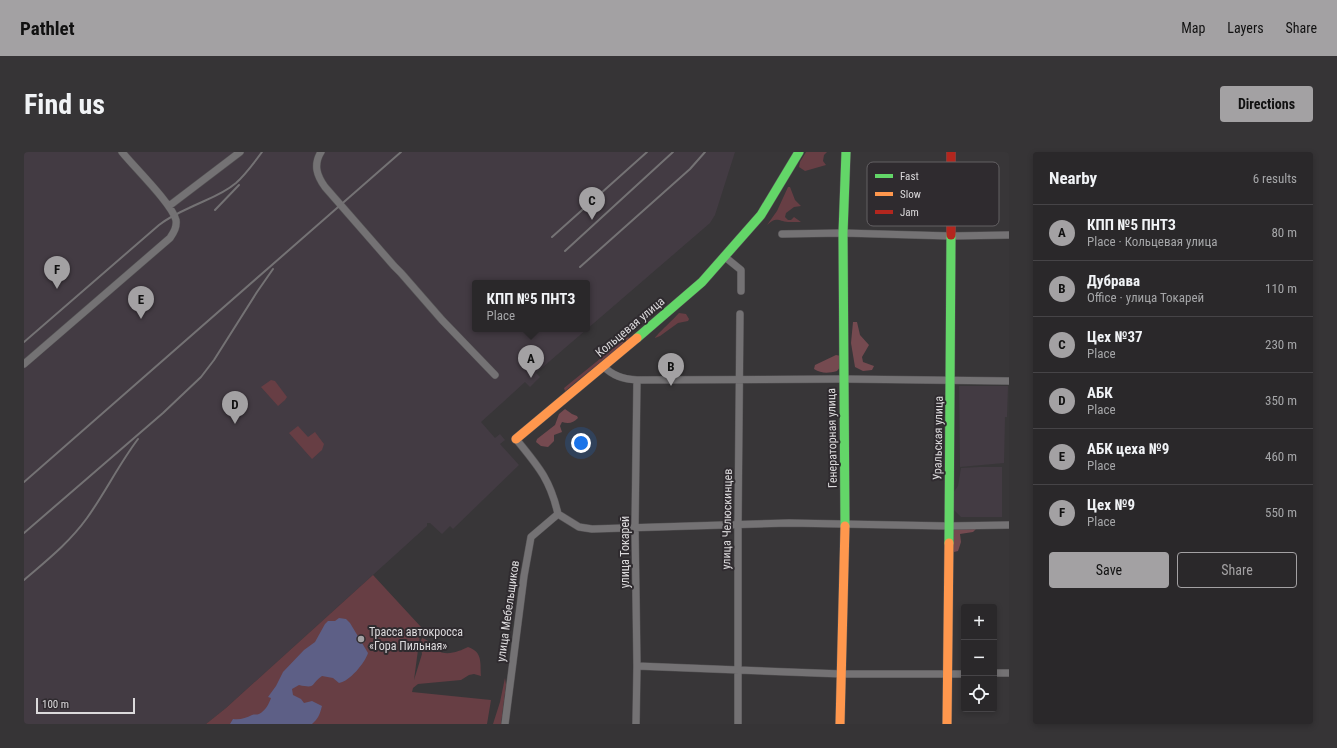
<!DOCTYPE html>
<html lang="en">
<head>
<meta charset="utf-8">
<style>
  :root { --surface:#2a282a; --page:#363436; --text:#f1f3f6; --muted:#a5a6a8; --line:#464447; --accent:#a3a1a3 }
  body { margin:0; font-family:"Roboto Condensed",sans-serif; background:var(--page); color:var(--text) }
  .controls { position:absolute; right:12px; bottom:12px; display:grid; overflow:hidden; border-radius:4px; box-shadow:0 2px 6px #0003 }
  .controls button { width:36px; height:36px; display:grid; place-items:center; padding:0; border:0; border-bottom:1px solid var(--line); background:var(--surface); color:var(--text); font:20px sans-serif }
  .scale { position:absolute; left:12px; bottom:10px; width:99px; box-sizing:border-box; padding-left:4px; border:2px solid #dcdadc; border-top:0; font-size:11px; line-height:14px; white-space:nowrap; color:#dcdadc; -webkit-text-stroke:3px #2f2b2f; paint-order:stroke }
  .you { position:absolute; left:557px; top:291px; width:14px; height:14px; margin:-10px; border:3px solid #fff; border-radius:50%; background:#1a73e8; box-shadow:0 0 0 6px #1a73e833 }
  .badge { display:grid; place-items:center; width:26px; height:26px; border-radius:50%; background:var(--accent); color:#111; font-size:13px; font-weight:700 }
  .pin { position:absolute; translate:-50% -33px; filter:drop-shadow(0 1px 2px #0008) }
  .pin::after { content:''; position:absolute; top:21px; width:14px; height:12px; background:inherit; clip-path:polygon(0 0,100% 0,50% 100%) }
  .popup { position:absolute; left:448px; top:128px; width:118px; height:52px; box-sizing:border-box; display:grid; place-content:center; border-radius:4px; background:var(--surface); filter:drop-shadow(0 1px 3px #0005); font-size:13px; white-space:nowrap; color:var(--muted) }
  .popup b { font-size:15px; color:var(--text) }
  .popup::after { content:''; position:absolute; left:50%; top:100%; margin-left:-8px; border:8px solid transparent; border-top-color:var(--surface) }
  .list { margin:0; padding:0; list-style:none }
  h2 { display:flex; justify-content:space-between; align-items:center; height:52px; margin:0; padding:0 16px; font-size:17px }
  h2 small { font-size:13px; font-weight:400; color:var(--muted) }
  .list li { display:grid; grid-template-columns:26px 1fr auto; gap:12px; align-items:center; box-sizing:border-box; height:56px; padding:0 16px; border-top:1px solid var(--line) }
  .list b { display:block; font-size:15px; white-space:nowrap }
  .list p { margin:0; font-size:13px; white-space:nowrap; color:var(--muted) }
  .list em { font-size:13px; font-style:normal; color:var(--muted) }
  .actions { display:flex; gap:8px; padding:12px 16px }
  .actions a { flex:1; padding:9px 0; border:1px solid var(--accent); border-radius:4px; text-align:center; font-size:14px; color:var(--accent) }
  .actions .main { background:var(--accent); color:#111 }
  .icon { flex:none; width:22px; height:22px; fill:none; stroke:currentColor; stroke-width:2; stroke-linecap:round; stroke-linejoin:round }
  .map { position:relative; flex:none; width:985px; height:572px; overflow:hidden; border-radius:4px }
  header { display:flex; align-items:center; gap:24px; box-sizing:border-box; height:56px; padding:0 20px; background:var(--accent); color:#111 }
  header strong { font-size:19px }
  nav { display:flex; gap:22px; margin-inline-start:auto; font-size:14px }
  .intro { display:flex; align-items:center; justify-content:space-between; box-sizing:border-box; height:96px; padding:0 24px }
  h1 { margin:0; font-size:28px }
  .button { padding:10px 18px; border-radius:4px; background:var(--accent); color:#111; font-size:14px; font-weight:700 }
  main { display:flex; gap:24px; padding:0 24px }
  aside { flex:1; background:var(--surface); border-radius:4px; box-shadow:0 2px 6px #0003 }
  .map>svg:first-child { display:block }
  .built { fill:#433b43; fill-rule:evenodd }
  .green { fill:#673e44 }
  .forest { fill:#754a50 }
  .water { fill:#5d5f86 }
  .lines { fill:none; stroke-linecap:round; stroke-linejoin:round }
  .street-casing { stroke:#555355; stroke-width:8 }
  .fast-casing { stroke:#555355; stroke-width:10 }
  .slow-casing { stroke:#555355; stroke-width:10 }
  .jam-casing { stroke:#555355; stroke-width:10 }
  .street { stroke:#747274; stroke-width:7 }
  .fast { stroke:#63d668; stroke-width:9 }
  .slow { stroke:#ff974d; stroke-width:9 }
  .jam { stroke:#b3261e; stroke-width:9 }
  .rail { stroke:#747274; stroke-width:2 }
  .poi-dot { fill:#a3a1a3; stroke:#2f2b2f; stroke-width:1.5 }
  .labels { text-anchor:middle; dominant-baseline:central; stroke-width:4; stroke-linejoin:round; paint-order:stroke }
  .street-label { font-size:12px; fill:#dcdadc; stroke:#2f2b2f }
  .poi-label { font-size:12px; fill:#dcdadc; stroke:#2f2b2f; text-anchor:start }
  .key { fill:#2f2b2f; stroke:#636063; stroke-width:1 }
  .key-label { font-size:11px; fill:#dcdadc }
</style>
</head>
<body>
<header>
<strong>Pathlet</strong>
<nav><a>Map</a><a>Layers</a><a>Share</a></nav>
</header>
<div class="intro"><h1>Find us</h1><a class="button">Directions</a></div>
<main>
<div class="map">
<svg width="985" height="572" viewBox="0 0 985 572">
  <rect width="100%" height="100%" fill="#383638"/>
  <!-- built -->
  <path class="built" d="M0,0H711L691,63L686,71L512,221L516,225L506,235L501,230L457,270L471,286L476,282L481,288L476,292L495,313L429,377L426,374L418,382L406,371H403V374L202,556L182,572H0ZM451,131H563V177H451Z
    M935,234H984L983,265H981L980,311L936,315Z
    M955,315H978V365H937L929,357V341L934,334L937,316Z"/>
  <!-- green -->
  <path class="green" d="M782,0H803L800,3L799,9L802,13L781,19L775,15L776,10Z
    M764,35H766L771,48L777,54L770,55L762,61L761,65L764,68H767L770,65L777,70C773,70 769,70 764,70C754,69 753,64 743,73L753,59Z
    M655,161L662,162L665,167L664,169L654,171L636,184L631,186C633,182 651,166 655,161Z
    M603,185L606,186L541,239L540,236Z
    M247,228L251,229L263,245L261,248L254,254L237,235Z
    M274,274L284,285L291,280L300,292L298,298L288,307L265,281Z
    M349,423L397,475L390,528L398,502L396,491L398,486C406,488 407,494 413,498C422,505 436,499 444,495C459,500 456,511 457,524L450,522L445,523L437,528L394,532L389,536L388,540L467,548L463,572H182L202,556Z
    M481,526L482,533L477,572H469L476,550Z"/>
  <!-- forest -->
  <path class="forest" d="M829,170H833L836,183L845,193L838,205L839,210L850,214L848,218L839,219L831,215L827,191Z
    M812,203L817,204V214L813,219C805,221 798,222 790,217L791,213Z
    M541,257L548,262L553,264L554,266C549,271 545,272 538,270L536,274L538,280L530,283V289L524,295L517,294L512,290L513,287L531,273L535,262Z
    M930,376H953L949,380L936,382L937,390L934,399L930,400L927,397V385Z"/>
  <!-- water -->
  <path class="water" d="M315,466L322,467L326,471L344,501C341,511 325,530 315,531L309,526L298,524C286,532 293,537 275,533L268,537L269,543L277,547L280,551L288,549L298,554C296,562 294,567 288,572H206L209,567C216,568 222,566 228,563C230,562 233,563 235,562C241,559 245,552 247,546L244,545L252,534L259,520L280,498L291,490L301,472L304,469H311Z"/>
  <g class="lines">
    <defs>
      <path id="street" d="M297,0C289,13 293,24 301,35L370,114L377,121L418,168L471,223
        M145,54L216,0
        M758,82L819,81L927,84L985,83
        M701,105L717,118V139
        M0,212L146,86C150,80 153,75 152,68C148,52 110,15 98,0
        M579,214C589,224 599,227 613,228L820,227L985,229
        M492,287C514,314 526,327 534,362
        M534,362L555,375L568,377L765,371L924,374L985,373
        M613,514L818,522H940
        M970,521H985
        M481,572L500,424L507,385L534,362
        M612,572L613,514L611,375L613,228
        M714,572V373L716,162"/>
      <path id="fast" d="M613,186L678,130L737,63L775,0
        M821,374L819,81L822,0
        M925,391L927,83"/>
      <path id="slow" d="M492,287L613,186
        M816,572L821,374
        M923,572L925,391"/>
      <path id="jam" d="M927,0V83"/>
    </defs>
    <!-- street casing -->
    <use href="#street" class="street-casing"/>
    <!-- fast casing -->
    <use href="#fast" class="fast-casing"/>
    <!-- slow casing -->
    <use href="#slow" class="slow-casing"/>
    <!-- jam casing -->
    <use href="#jam" class="jam-casing"/>
    <!-- street -->
    <use href="#street" class="street"/>
    <!-- fast -->
    <use href="#fast" class="fast"/>
    <!-- slow -->
    <use href="#slow" class="slow"/>
    <!-- jam -->
    <use href="#jam" class="jam"/>
    <!-- rail -->
    <path class="rail" d="M191,58L215,33
      M528,85L623,0
      M541,99L649,0
      M556,115L666,17L681,0
      M0,190L135,73C144,66 154,61 165,56C181,48 198,43 212,31C222,22 230,11 238,0
      M0,330L377,0
      M0,381L139,261L177,225L190,208L233,140L249,117
      M0,428C22,409 45,391 63,366C81,341 95,312 114,287"/>
  </g>
  <!-- markers -->
  <circle class="poi-dot" cx="337" cy="487" r="4"/>
  <g class="labels">
    <!-- street labels -->
    <g class="street-label">
      <text transform="translate(606 175) rotate(-40)">Кольцевая улица</text>
      <text transform="translate(808 286) rotate(-91)">Генераторная улица</text>
      <text transform="translate(914 286) rotate(-89)">Уральская улица</text>
      <text transform="translate(703 367) rotate(-89)">улица Челюскинцев</text>
      <text transform="translate(601 400) rotate(-90)">улица Токарей</text>
      <text transform="translate(484 459) rotate(-82)">улица Мебельщиков</text>
    </g>
    <!-- poi labels -->
    <g class="poi-label">
      <text x="345" y="480">Трасса автокросса<tspan x="345" dy="14">«Гора Пильная»</tspan></text>
    </g>
  </g>
  <!-- legend -->
  <rect x="843" y="10" width="132" height="64" rx="6" class="key"/>
  <rect x="851" y="22" width="18" height="4" fill="#63d668"/>
  <rect x="851" y="40" width="18" height="4" fill="#ff974d"/>
  <rect x="851" y="58" width="18" height="4" fill="#b3261e"/>
  <g class="key-label">
    <text x="876" y="28">Fast</text>
    <text x="876" y="46">Slow</text>
    <text x="876" y="64">Jam</text>
  </g>
</svg>
<div class="controls">
<button>+</button>
<button>−</button>
<button><svg class="icon" aria-label="locate" viewBox="0 0 24 24"><circle cx="12" cy="12" r="6"/><path d="M12 2v4M12 18v4M2 12h4M18 12h4"/></svg></button>
</div>
<div class="scale">100 m</div>
<div class="you"></div>
<div class="pin badge" style="left:507px;top:226px">A</div>
<div class="popup"><b>КПП №5 ПНТЗ</b>Place</div>
<div class="pin badge" style="left:647px;top:234px">B</div>
<div class="pin badge" style="left:568px;top:68px">C</div>
<div class="pin badge" style="left:211px;top:272px">D</div>
<div class="pin badge" style="left:117px;top:167px">E</div>
<div class="pin badge" style="left:33px;top:137px">F</div>
</div>
<aside>
<h2>Nearby<small>6 results</small></h2>
<ul class="list">
<li><span class="badge">A</span><div><b>КПП №5 ПНТЗ</b><p>Place · Кольцевая улица</p></div><em>80 m</em></li>
<li><span class="badge">B</span><div><b>Дубрава</b><p>Office · улица Токарей</p></div><em>110 m</em></li>
<li><span class="badge">C</span><div><b>Цех №37</b><p>Place</p></div><em>230 m</em></li>
<li><span class="badge">D</span><div><b>АБК</b><p>Place</p></div><em>350 m</em></li>
<li><span class="badge">E</span><div><b>АБК цеха №9</b><p>Place</p></div><em>460 m</em></li>
<li><span class="badge">F</span><div><b>Цех №9</b><p>Place</p></div><em>550 m</em></li>
</ul>
<div class="actions"><a class="main">Save</a><a>Share</a></div>
</aside>
</main>
</body>
</html>
